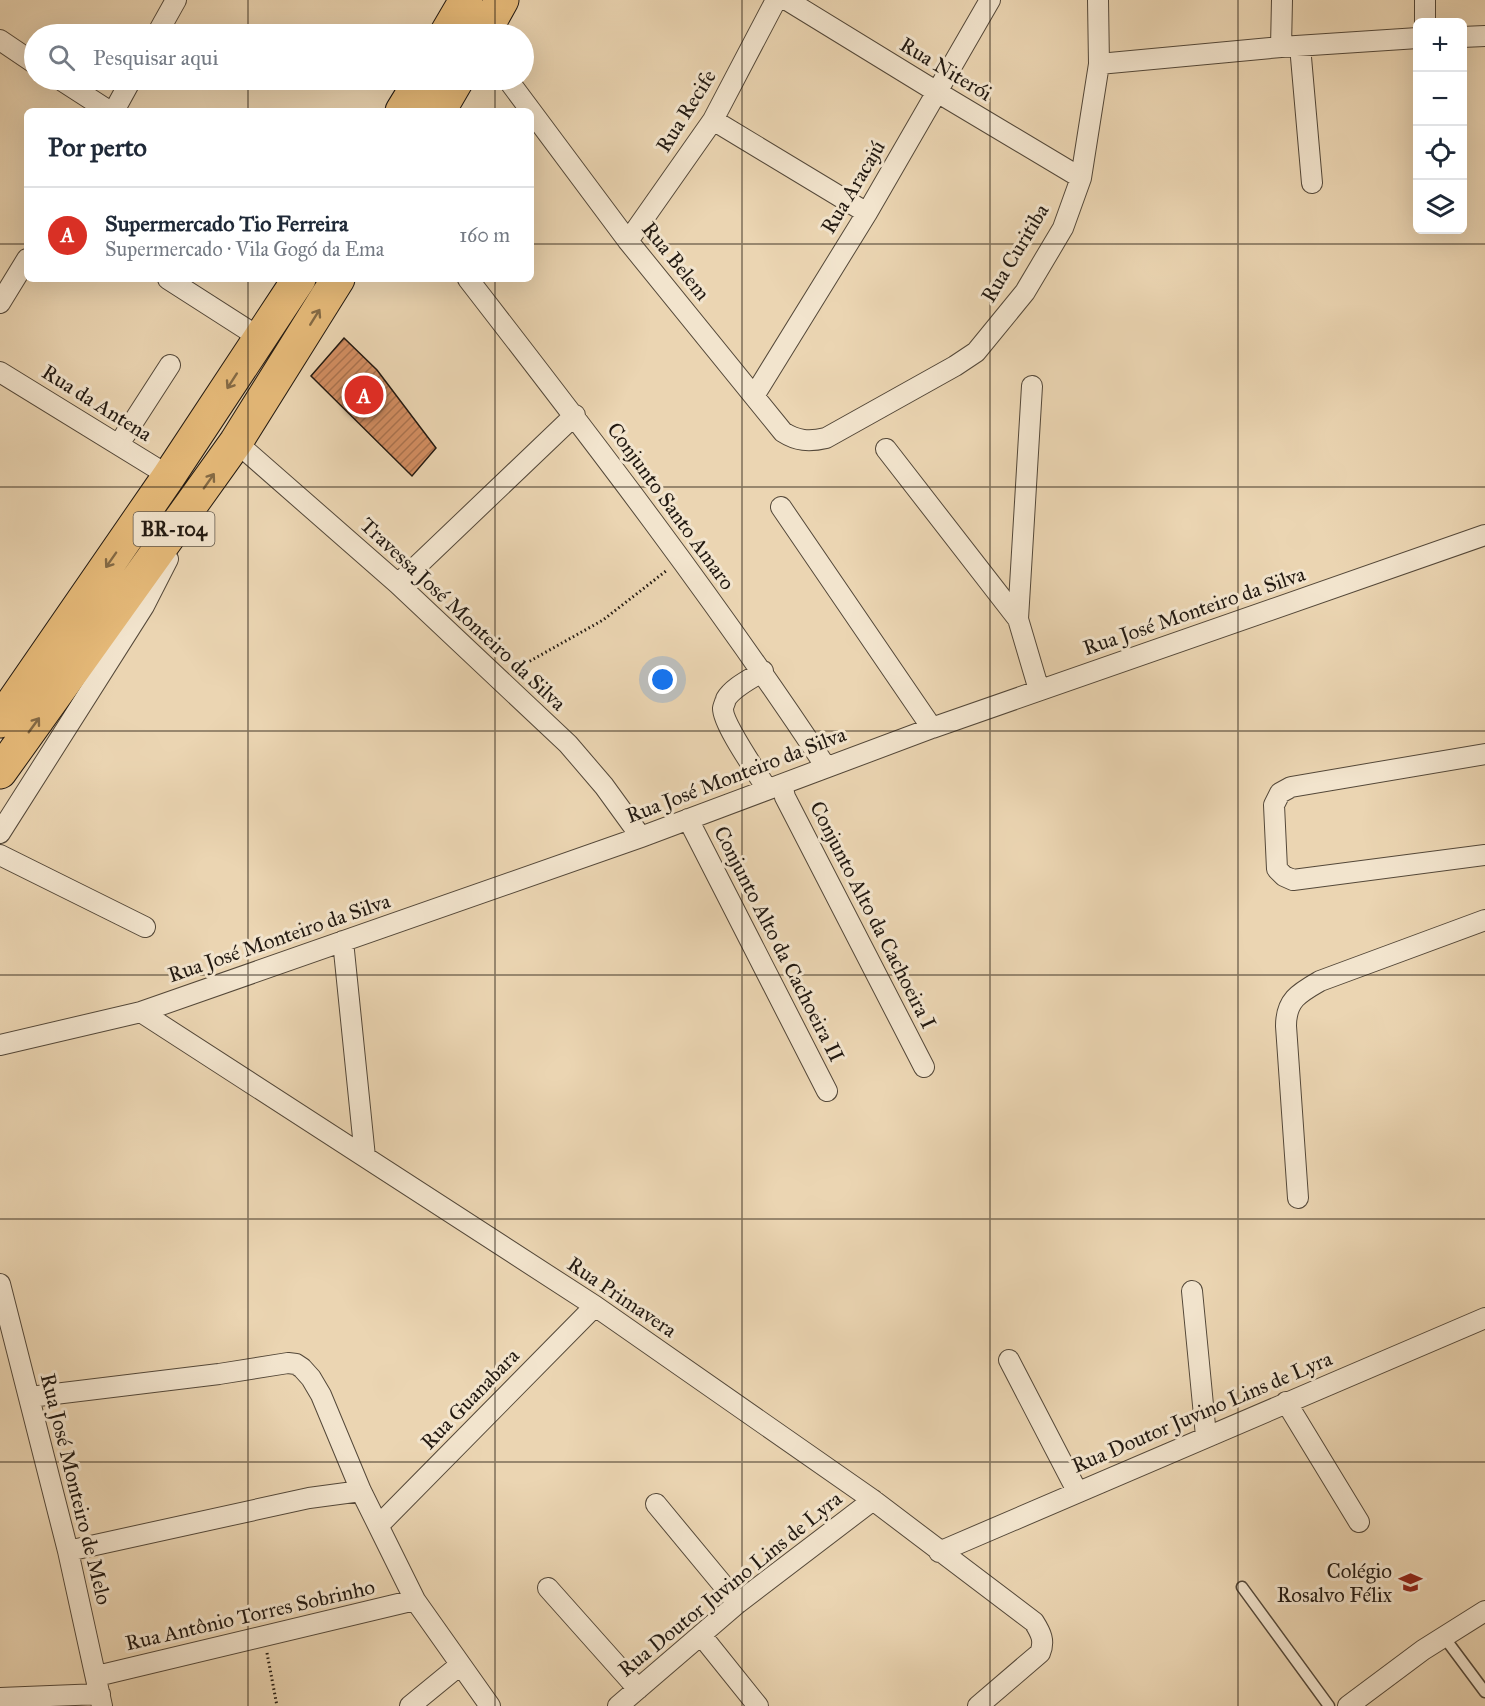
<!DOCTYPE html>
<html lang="pt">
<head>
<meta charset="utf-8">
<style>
  :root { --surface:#fff; --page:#f2f2f3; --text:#1f2937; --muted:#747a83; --line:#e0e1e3; --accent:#d93025 }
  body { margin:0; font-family:"IM FELL Great Primer",serif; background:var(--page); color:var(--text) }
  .controls { position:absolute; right:18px; top:18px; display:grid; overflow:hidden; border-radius:9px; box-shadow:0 6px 24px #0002 }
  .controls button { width:54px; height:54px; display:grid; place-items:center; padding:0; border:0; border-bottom:2px solid var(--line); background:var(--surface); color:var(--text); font:30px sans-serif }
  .you { position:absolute; left:663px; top:680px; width:21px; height:21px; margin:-15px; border:4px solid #fff; border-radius:50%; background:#1a73e8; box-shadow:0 0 0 9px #1a73e833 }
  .badge { display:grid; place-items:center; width:39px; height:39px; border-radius:50%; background:var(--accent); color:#fff; font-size:20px; font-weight:700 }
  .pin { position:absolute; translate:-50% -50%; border:3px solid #fff; box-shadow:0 2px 6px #0006 }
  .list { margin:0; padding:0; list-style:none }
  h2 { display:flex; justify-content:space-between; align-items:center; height:78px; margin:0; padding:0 24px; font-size:26px }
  h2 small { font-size:20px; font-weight:400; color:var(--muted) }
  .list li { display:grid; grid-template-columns:39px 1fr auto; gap:18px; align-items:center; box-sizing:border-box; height:96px; padding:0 24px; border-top:2px solid var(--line) }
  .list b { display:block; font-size:22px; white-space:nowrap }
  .list p { margin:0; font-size:20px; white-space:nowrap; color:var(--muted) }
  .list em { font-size:20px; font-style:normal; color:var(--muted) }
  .icon { flex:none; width:33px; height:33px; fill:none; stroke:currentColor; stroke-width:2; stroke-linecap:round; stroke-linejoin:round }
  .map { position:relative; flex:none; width:1485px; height:1706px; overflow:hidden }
  .search { position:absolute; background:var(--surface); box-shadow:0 6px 24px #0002; left:24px; top:24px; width:510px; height:66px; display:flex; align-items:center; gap:15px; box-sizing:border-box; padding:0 21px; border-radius:33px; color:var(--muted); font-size:22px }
  .panel { position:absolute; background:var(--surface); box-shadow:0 6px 24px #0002; left:24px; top:108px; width:510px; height:174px; border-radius:9px }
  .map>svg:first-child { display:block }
  .building { fill:url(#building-hatch); stroke:#221911; stroke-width:1.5 }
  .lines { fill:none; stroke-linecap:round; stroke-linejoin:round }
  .lane-casing { stroke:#544839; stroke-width:13 }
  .street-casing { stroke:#544839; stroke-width:22 }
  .highway-casing { stroke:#221911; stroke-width:35 }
  .path { stroke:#221911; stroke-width:3; stroke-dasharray:1.5 3; stroke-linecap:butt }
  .lane { stroke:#f2e4cd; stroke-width:10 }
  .street { stroke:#f2e4cd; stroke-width:20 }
  .highway { stroke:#e6ba79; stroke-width:33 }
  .oneway { stroke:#846a45 }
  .grid { fill:none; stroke:#221911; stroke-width:1.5; stroke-opacity:0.55 }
  .labels { text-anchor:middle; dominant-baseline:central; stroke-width:6; stroke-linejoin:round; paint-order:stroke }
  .shield { fill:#f2e4cd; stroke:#605649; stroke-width:1.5 }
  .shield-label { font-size:20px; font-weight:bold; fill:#221911 }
  .street-label { font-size:21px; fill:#221911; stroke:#f2e4cd }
  .poi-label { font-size:21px; fill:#221911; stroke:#f2e4cd; text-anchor:end }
</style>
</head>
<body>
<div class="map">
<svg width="1485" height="1706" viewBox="0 0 1485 1706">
  <defs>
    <pattern id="building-hatch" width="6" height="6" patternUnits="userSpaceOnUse" patternTransform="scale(1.5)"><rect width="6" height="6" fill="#d38e62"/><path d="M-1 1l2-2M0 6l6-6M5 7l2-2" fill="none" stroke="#ab734f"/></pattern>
  </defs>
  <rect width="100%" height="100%" fill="#ebd5b2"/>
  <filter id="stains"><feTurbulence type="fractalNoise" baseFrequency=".00333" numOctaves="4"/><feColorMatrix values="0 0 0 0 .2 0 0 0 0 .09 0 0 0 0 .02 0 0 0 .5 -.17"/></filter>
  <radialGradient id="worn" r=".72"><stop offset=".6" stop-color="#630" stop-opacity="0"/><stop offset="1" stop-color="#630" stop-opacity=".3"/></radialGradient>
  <!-- building -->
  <path class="building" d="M344,338L377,370L436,448L412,476L311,376Z"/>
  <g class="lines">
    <defs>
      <path id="lane" d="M1242,1587L1329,1706
        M1444,1637L1485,1692"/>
      <path id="street" d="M787,0L937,92L1081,178
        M1425,22V0
        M157,34L176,0
        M1462,37L1485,36
        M0,40L34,63
        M1300,46L1312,183
        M1281,47L1282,0
        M1099,64L1281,47L1418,38
        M61,80L109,111
        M508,80L628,241L783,432C797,441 809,442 826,438L955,366L976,352L1025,292L1063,228L1081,178L1099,64L1098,0
        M114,111L131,80
        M713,120L867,213
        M628,241L713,120L776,0
        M168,279L260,338
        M468,279C592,439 715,599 826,767
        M0,303L27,259
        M0,372L169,476
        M1032,386L1018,619L1039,690
        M754,396L867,213L990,0
        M236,442L398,584L568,744L604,786L641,837
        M119,444L170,365
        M886,449L1018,619
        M781,507L932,728
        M398,584L575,415
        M763,671C751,679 733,687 726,699C726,700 723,707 723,708C722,723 758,774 767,789
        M1485,754L1291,787L1280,793L1274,805L1277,869L1284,876L1293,880L1485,855
        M782,785L785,797L924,1067
        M688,819L827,1091
        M0,833L144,606L168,559
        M0,855L145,927
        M343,941L365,1157
        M141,1012L595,1306L873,1500L1034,1622C1041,1633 1045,1641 1040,1653L978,1706
        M0,1045L141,1012L641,837L932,728L1485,535
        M1298,1198L1286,1026C1286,1000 1299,993 1320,981L1485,920
        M0,1284L68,1551L102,1706
        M1192,1291L1206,1436
        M1009,1360L1077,1491
        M30,1397L219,1374L288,1363L296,1364L302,1368L311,1378L321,1395L361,1491L415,1600L490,1706
        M1286,1402L1359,1522
        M656,1504L738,1603
        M379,1525L595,1306
        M68,1551L309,1498L361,1491
        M939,1552L1485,1318
        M548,1588L638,1689
        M701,1635L758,1706
        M97,1676L415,1600
        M0,1698L100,1694
        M410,1706L460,1665
        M618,1706L738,1603L873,1500
        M1348,1706L1423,1650L1485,1611"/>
      <path id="highway" d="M446,34L466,0
        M483,34L502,0
        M402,111L421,80
        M439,111L457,80
        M0,721L169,476L299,279
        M0,772L236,442L338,279"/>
    </defs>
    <!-- lane casing -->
    <use href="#lane" class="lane-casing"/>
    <!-- street casing -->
    <use href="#street" class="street-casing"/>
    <!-- highway casing -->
    <use href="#highway" class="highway-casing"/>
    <!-- path -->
    <path class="path" d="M514,670L603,620L666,571
      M267,1653L277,1706"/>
    <!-- lane -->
    <use href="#lane" class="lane"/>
    <!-- street -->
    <use href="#street" class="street"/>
    <!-- highway -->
    <use href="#highway" class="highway"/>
  </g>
  <!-- one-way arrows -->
  <defs><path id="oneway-shaft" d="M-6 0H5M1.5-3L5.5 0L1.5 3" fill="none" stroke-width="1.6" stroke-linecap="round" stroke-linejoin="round" transform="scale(1.5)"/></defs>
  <g class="oneway">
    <use href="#oneway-shaft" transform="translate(315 317) rotate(-58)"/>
    <use href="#oneway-shaft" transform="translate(232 381) rotate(123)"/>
    <use href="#oneway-shaft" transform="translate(209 481) rotate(-55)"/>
    <use href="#oneway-shaft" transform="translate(111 560) rotate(125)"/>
    <use href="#oneway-shaft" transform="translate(34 725) rotate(-54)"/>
  </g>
  <!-- grid -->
  <path class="grid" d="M248,0V34M495,0V34M742,0V1706M990,0V1706M1238,0V1706M248,80V111M495,80V111M0,244H27M531,244H1485M248,279V1706M495,279V1706M0,487H1485M0,731H1485M0,975H1485M0,1219H1485M0,1462H1485"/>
  <!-- icons -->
  <defs>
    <symbol id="school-bare" viewBox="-9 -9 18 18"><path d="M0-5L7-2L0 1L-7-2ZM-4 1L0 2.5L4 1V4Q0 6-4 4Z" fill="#8f2418" stroke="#f2e4cd" stroke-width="2.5" paint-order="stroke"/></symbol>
  </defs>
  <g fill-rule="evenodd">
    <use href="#school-bare" x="1394" y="1566" width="33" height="33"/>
  </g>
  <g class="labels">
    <!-- shield labels -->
    <rect class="shield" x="133.5" y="512" width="81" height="34" rx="4.5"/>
    <g class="shield-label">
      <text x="174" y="529">BR-104</text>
    </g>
    <!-- street labels -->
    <g class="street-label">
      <text transform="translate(946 69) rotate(31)">Rua Niterói</text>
      <text transform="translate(686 111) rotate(-58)">Rua Recife</text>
      <text transform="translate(853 187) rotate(-59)">Rua Aracajú</text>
      <text transform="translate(1015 253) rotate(-59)">Rua Curitiba</text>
      <text transform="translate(676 261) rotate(51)">Rua Belem</text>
      <text transform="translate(97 403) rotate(32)">Rua da Antena</text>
      <text transform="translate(671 506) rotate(54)">Conjunto Santo Amaro</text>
      <text transform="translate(1194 611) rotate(-19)">Rua José Monteiro da Silva</text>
      <text transform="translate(463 614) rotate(43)">Travessa José Monteiro da Silva</text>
      <text transform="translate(736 775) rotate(-21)">Rua José Monteiro da Silva</text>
      <text transform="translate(873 915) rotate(63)">Conjunto Alto da Cachoeira I</text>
      <text transform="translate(279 938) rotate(-19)">Rua José Monteiro da Silva</text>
      <text transform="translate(779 944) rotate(63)">Conjunto Alto da Cachoeira II</text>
      <text transform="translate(622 1297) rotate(34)">Rua Primavera</text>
      <text transform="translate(470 1399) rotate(-46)">Rua Guanabara</text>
      <text transform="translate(1202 1412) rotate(-23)">Rua Doutor Juvino Lins de Lyra</text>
      <text transform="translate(76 1489) rotate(76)">Rua José Monteiro de Melo</text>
      <text transform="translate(730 1584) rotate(-39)">Rua Doutor Juvino Lins de Lyra</text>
      <text transform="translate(250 1615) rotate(-13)">Rua Antônio Torres Sobrinho</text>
    </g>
    <!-- poi labels -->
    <g class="poi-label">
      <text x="1392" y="1571">Colégio<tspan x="1392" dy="24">Rosalvo Félix</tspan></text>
    </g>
  </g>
  <rect width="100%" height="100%" filter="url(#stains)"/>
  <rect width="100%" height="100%" fill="url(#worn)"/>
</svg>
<div class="controls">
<button>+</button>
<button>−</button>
<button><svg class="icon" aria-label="locate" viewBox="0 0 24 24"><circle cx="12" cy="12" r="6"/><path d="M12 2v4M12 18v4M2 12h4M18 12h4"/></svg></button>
<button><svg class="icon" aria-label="layers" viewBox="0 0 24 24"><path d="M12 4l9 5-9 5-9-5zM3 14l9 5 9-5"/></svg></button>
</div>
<div class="you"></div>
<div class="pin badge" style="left:364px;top:395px">A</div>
<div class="search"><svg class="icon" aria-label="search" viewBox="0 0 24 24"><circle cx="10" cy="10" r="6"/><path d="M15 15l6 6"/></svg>Pesquisar aqui</div>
<section class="panel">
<h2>Por perto<small></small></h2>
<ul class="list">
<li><span class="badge">A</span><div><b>Supermercado Tio Ferreira</b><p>Supermercado · Vila Gogó da Ema</p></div><em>160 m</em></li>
</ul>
</section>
</div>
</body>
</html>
